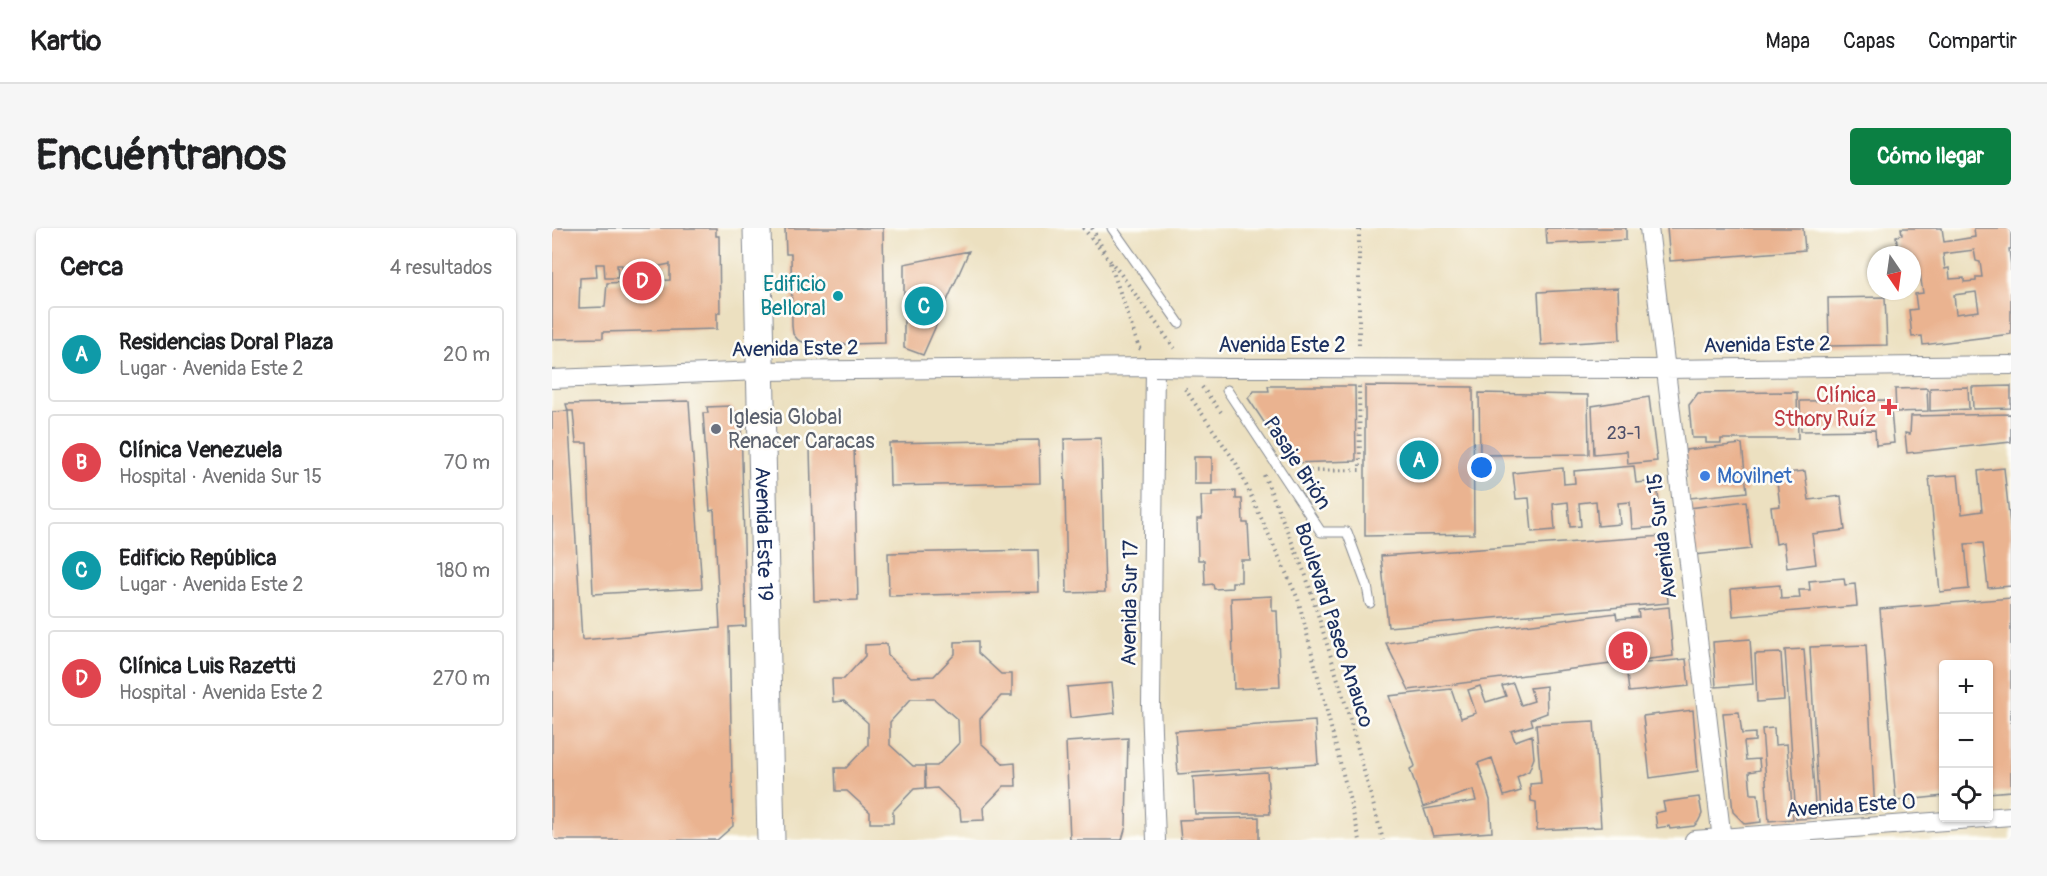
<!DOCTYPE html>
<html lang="es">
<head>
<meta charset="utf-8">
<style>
  :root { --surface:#fff; --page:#f6f6f6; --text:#202124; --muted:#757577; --line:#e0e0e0; --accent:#0b8043 }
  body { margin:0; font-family:Pangolin,sans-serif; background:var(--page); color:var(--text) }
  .controls { position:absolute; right:18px; bottom:18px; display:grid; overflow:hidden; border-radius:6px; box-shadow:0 2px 4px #0004 }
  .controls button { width:54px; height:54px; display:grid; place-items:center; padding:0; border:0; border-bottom:2px solid var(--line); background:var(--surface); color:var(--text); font:30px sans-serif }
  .compass { position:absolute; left:1315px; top:18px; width:54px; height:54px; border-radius:50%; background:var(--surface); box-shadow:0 2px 4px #0004; rotate:167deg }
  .you { position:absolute; left:930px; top:240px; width:21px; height:21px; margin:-15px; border:4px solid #fff; border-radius:50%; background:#1a73e8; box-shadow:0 0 0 9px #1a73e833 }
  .badge { display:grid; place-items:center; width:39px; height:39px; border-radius:50%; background:var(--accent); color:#fff; font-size:20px; font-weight:700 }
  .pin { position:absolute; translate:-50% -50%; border:3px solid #fff; box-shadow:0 2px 6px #0006 }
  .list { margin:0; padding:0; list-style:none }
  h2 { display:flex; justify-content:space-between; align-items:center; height:78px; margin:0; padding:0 24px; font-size:26px }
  h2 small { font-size:20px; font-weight:400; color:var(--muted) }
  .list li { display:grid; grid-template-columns:39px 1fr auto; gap:18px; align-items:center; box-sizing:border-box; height:96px; margin:0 12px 12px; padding:0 12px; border:2px solid var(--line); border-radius:6px }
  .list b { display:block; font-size:22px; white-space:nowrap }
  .list p { margin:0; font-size:20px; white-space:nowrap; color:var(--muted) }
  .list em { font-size:20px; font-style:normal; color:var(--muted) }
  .icon { flex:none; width:33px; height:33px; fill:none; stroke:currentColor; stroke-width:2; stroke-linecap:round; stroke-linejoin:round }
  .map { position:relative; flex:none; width:1459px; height:612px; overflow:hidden; border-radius:6px }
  header { display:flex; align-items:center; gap:36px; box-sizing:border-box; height:84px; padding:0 30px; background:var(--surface); border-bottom:2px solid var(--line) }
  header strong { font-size:28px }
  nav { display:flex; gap:33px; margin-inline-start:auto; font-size:21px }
  .intro { display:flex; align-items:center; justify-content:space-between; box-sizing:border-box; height:144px; padding:0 36px }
  h1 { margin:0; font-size:42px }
  .button { padding:15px 27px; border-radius:6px; background:var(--accent); color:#fff; font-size:21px; font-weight:700 }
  main { display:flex; gap:36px; padding:0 36px }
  aside { flex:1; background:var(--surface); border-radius:6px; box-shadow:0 2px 4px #0004 }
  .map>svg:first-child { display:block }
  .building { fill:#eab390; fill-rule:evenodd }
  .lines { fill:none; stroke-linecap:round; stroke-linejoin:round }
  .service-casing { stroke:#84888f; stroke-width:11 }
  .minor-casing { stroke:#84888f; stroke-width:20 }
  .secondary-casing { stroke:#84888f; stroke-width:29 }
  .path { stroke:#84888f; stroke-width:4; stroke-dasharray:1.5 4.5; stroke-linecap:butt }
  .service { stroke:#fff; stroke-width:9 }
  .minor { stroke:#fff; stroke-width:18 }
  .secondary { stroke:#fff; stroke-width:27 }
  .minor-bridge-casing { stroke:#84888f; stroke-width:20; stroke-linecap:butt }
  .minor-bridge { stroke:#fff; stroke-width:18 }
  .culture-dot { fill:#0f9aa8; stroke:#fdfcf7; stroke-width:2 }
  .health-dot { fill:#e0444e; stroke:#fdfcf7; stroke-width:2 }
  .worship-dot { fill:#6b7280; stroke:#fdfcf7; stroke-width:2 }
  .shop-dot { fill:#3f7fe0; stroke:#fdfcf7; stroke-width:2 }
  .labels { text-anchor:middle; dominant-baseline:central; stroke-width:5; stroke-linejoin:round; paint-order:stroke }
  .number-label { font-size:18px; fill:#4f506a }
  .culture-label { font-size:21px; fill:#0d838f; stroke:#fdfcf7; text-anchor:end }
  .street-label { font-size:21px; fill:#1b2f5e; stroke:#fdfcf7 }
  .health-label { font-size:21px; fill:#be3a42; stroke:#fdfcf7; text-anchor:end }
  .worship-label { font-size:21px; fill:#5b616d; stroke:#fdfcf7; text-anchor:start }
  .shop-label { font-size:21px; fill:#366cbe; stroke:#fdfcf7; text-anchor:start }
</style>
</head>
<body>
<header>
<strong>Kartio</strong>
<nav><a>Mapa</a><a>Capas</a><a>Compartir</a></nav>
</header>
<div class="intro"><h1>Encuéntranos</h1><a class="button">Cómo llegar</a></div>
<main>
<aside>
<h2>Cerca<small>4 resultados</small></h2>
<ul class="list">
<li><span class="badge" style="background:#0f9aa8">A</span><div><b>Residencias Doral Plaza</b><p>Lugar · Avenida Este 2</p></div><em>20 m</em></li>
<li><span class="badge" style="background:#e0444e">B</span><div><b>Clínica Venezuela</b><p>Hospital · Avenida Sur 15</p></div><em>70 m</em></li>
<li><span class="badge" style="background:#0f9aa8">C</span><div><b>Edificio República</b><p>Lugar · Avenida Este 2</p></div><em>180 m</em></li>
<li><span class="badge" style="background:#e0444e">D</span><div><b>Clínica Luis Razetti</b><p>Hospital · Avenida Este 2</p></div><em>270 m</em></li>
</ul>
</aside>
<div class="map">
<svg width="1459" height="612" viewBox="0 0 1459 612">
  <rect width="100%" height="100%" fill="#fdfcf7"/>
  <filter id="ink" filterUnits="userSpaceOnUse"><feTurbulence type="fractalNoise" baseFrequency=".0167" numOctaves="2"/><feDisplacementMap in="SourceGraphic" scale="12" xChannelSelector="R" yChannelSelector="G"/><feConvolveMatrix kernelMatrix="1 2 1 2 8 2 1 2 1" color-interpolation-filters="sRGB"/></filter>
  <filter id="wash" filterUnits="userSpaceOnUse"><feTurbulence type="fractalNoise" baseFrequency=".008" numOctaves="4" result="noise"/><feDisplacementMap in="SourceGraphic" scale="24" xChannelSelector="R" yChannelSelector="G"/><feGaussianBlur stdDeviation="1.35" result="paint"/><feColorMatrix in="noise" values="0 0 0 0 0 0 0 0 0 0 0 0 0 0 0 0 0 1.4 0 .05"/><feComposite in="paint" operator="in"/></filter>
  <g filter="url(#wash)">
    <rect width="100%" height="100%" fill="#ece0c0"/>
    <g id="blocks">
      <!-- building -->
      <path class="building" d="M0,0H164V8H167L168,85H165V101L51,104V110L0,111ZM44,36H52L53,50H66L65,37H70L71,50L99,49L98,40L118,36V52L55,55L53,79L27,80L28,50L45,49Z
        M233,0H331L333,115L259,117L246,112L241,106L240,98L239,26H234Z
        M994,0H1074V12L995,16Z
        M1115,0H1251L1253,22L1118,33Z
        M1349,0H1390L1392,14L1423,9L1422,0H1459V21H1457L1459,38V106L1371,117L1370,108L1360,109L1357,82L1365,81L1363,66L1371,65L1368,45L1362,46L1360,27H1347L1344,8L1350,7ZM1422,22L1424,33L1428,34L1430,49H1424V53L1412,54V50L1398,51L1397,40L1393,41L1391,26ZM1424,64L1427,83L1404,86L1402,67Z
        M417,23L371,127L352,120V36Z
        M1066,60L1068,112L989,117L986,64Z
        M1333,69L1335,117L1277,118L1276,70Z
        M716,158H803L804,233L739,235L696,170L702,163H717Z
        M813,158L921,159L922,306L813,308Z
        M1459,158V180L1421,181L1420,159Z
        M1416,159L1417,181L1378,183V160Z
        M1375,160L1376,183L1344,184L1343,161Z
        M1245,164L1246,211H1169V215H1154V210H1140L1137,177L1146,165Z
        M927,165L1036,167L1037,226L928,227Z
        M1097,169L1105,233L1076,236L1075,223L1042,226L1040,178Z
        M1338,172L1342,215L1324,217L1323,202L1249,203L1248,173Z
        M137,173L150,360L41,366L35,215H24L21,183H16L14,176Z
        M178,178L189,190L194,398L177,399L181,598L165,612H0V184L16,183L30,412L168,400L162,282L158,283L151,185H156L155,179Z
        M1459,186V214L1355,225L1353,205L1358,206L1359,188Z
        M549,210L553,364L515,365L512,211Z
        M487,212L488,255L338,258L337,215Z
        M1190,216L1195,264L1138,270L1133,222Z
        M302,218L306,372L262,373L258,220Z
        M642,229H660V256H642Z
        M1082,238L1084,255L1105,253L1109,299L1080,301L1078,274L1066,275L1068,296L1046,298L1044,273L1027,275L1029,298L1018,299L1016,274L1001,276L1003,302L980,304L977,270L964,271L961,245L1011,240L1012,256L1023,255L1022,243Z
        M1452,240L1459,306V358L1436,360L1431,315L1413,316L1417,361L1388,364L1377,249L1406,247L1410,286L1430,283L1426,243Z
        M1253,243L1257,272L1289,268L1293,302L1260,306L1264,336L1235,340L1232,314L1224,316L1219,279L1228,278L1224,246Z
        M684,263V271H690L691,295H696L698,332H689V354H680V360L662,361L661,356L653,357L652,332H646L645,291H650L649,268H660V264Z
        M1194,273L1199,321L1142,327L1137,280Z
        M1111,308L1116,375L836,399L829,328Z
        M486,322L487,364L337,368L336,325Z
        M1292,350L1293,357L1303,356L1305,378L1181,388L1179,361L1228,357L1229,371L1248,370L1247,362H1258L1257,353Z
        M720,368V383H725L728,459L682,461L679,370Z
        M1459,370V563L1436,565V436H1392V568L1344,573L1328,381Z
        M1117,379L1121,428L857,462L834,415L1064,385L1065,391L1087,389L1086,382Z
        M1198,411L1201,456L1164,459L1161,414Z
        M426,413V425L449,446H460V468H449L428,491L429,515L452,536L463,535L464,558H452L431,580L432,592L409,593L408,582L385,560L374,561L373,538H385L407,515L406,492L382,471H359L338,494V517L361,538H373V560L362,561L341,583V595H318V584L295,563H284L283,540H294L316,517V495L292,473L281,474L280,451H292L313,428V417L335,416L336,428L359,449L382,448L403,426V414Z
        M1314,417L1323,585L1267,588L1258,419Z
        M1252,421L1264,590L1244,591L1233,422Z
        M1229,425L1232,472L1205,474L1203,426Z
        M1134,431L1137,458L1077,464L1074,437Z
        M560,455L563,485L518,490L515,459Z
        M961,455L969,477L982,473L978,460L994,458L995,485L979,491L981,497L959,503L963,513L980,507L982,530L977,543L965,549L969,563L952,568L940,530L926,535L938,572L940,604L881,608L872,581L924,573L921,562L871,579L858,541L863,538L837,468L899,461L909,490L924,485L916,462L928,458L934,474L954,468L950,458Z
        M1141,482L1146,543L1098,550L1091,488Z
        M1187,484L1190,506L1203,505V513L1192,514L1194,532L1207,531L1208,542L1197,544L1199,566H1206L1209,594L1193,596L1181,584L1171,485Z
        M763,493L766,536L626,546L623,503Z
        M1042,493L1049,599L985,602L984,574L979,573L978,556L989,555L984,496Z
        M1222,500L1223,517L1235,516L1241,591L1217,593L1210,501Z
        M576,510L574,598L570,612H518L514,514Z
        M715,544L718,586H643L641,549Z
        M1147,569L1150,586L1146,594L1142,598L1118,601L1117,598L1105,600L1103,585L1113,583L1111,574Z
        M707,589V612H629L627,592Z"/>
    </g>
  </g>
  <g filter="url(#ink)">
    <use href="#blocks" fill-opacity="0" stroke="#84888f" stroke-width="1.5"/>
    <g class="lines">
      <defs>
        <path id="service" d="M560,0L627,95
          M675,162L769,304H795L815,358L818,375"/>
        <path id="minor" d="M1097,0L1170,612
          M678,140L1113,141L1459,137
          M0,151L208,143L603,139L599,476L604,612
          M1142,612L1459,588"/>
        <g id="secondary">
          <path id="s1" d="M205,0L219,612"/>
        </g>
      </defs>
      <!-- service casing -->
      <use href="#service" class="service-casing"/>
      <!-- minor casing -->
      <use href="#minor" class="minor-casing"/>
      <!-- secondary casing -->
      <use href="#secondary" class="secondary-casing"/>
      <!-- path -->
      <path class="path" d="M531,0L568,45L623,121
        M540,0L552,23
        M558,35L587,120L589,121
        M807,117V0
        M650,159L669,184
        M633,161L684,235L746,371L808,612
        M746,243L808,242L807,158
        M712,247L754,348L795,481L831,612"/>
      <!-- service -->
      <use href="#service" class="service"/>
      <!-- minor -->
      <use href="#minor" class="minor"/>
      <!-- secondary -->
      <use href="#secondary" class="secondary"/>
      <defs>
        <path id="minor-bridge" d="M603,139L678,140"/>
      </defs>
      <!-- minor-bridge casing -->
      <use href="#minor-bridge" class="minor-bridge-casing"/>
      <!-- minor-bridge -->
      <use href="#minor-bridge" class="minor-bridge"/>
    </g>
  </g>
  <!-- markers -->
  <circle class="culture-dot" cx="286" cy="68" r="6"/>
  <path class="health-dot" d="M1334 170h6v6h6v6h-6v6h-6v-6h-6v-6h6z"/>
  <circle class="worship-dot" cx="164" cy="201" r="6"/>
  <circle class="shop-dot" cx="1153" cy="248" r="6"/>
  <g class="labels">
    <!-- number labels -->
    <g class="number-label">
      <text x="1072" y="205">23-1</text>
    </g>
    <!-- culture labels -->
    <g class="culture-label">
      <text x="274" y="56">Edificio<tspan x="274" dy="24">Belloral</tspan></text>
    </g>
    <!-- street labels -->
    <g class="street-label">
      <text x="730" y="117">Avenida Este 2</text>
      <text transform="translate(1215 117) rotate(-1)">Avenida Este 2</text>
      <text transform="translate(243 121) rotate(-1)">Avenida Este 2</text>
      <text transform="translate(745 235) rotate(57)">Pasaje Brión</text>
      <text stroke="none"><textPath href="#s1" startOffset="306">Avenida Este 19</textPath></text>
      <text transform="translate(1110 308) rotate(-97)">Avenida Sur 15</text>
      <text transform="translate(578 375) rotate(-89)">Avenida Sur 17</text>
      <text transform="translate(782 397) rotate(72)">Boulevard Paseo Anauco</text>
      <text transform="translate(1299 578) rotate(-4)">Avenida Este 0</text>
    </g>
    <!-- health labels -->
    <g class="health-label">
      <text x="1324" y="167">Clínica<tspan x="1324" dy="24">Sthory Ruíz</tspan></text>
    </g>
    <!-- worship labels -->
    <g class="worship-label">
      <text x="176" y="189">Iglesia Global<tspan x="176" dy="24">Renacer Caracas</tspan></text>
    </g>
    <!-- shop labels -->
    <g class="shop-label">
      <text x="1165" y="248">Movilnet</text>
    </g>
  </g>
</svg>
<div class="controls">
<button>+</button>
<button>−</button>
<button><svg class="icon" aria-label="locate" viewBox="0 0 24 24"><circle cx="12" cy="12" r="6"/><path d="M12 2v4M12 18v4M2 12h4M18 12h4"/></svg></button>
</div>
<svg class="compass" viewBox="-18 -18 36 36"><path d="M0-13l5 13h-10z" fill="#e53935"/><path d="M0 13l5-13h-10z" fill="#757577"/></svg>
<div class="you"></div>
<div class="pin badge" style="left:867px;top:232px;background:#0f9aa8">A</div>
<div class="pin badge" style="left:1076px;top:423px;background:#e0444e">B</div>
<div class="pin badge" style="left:372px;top:78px;background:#0f9aa8">C</div>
<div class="pin badge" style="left:90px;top:53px;background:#e0444e">D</div>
</div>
</main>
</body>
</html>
